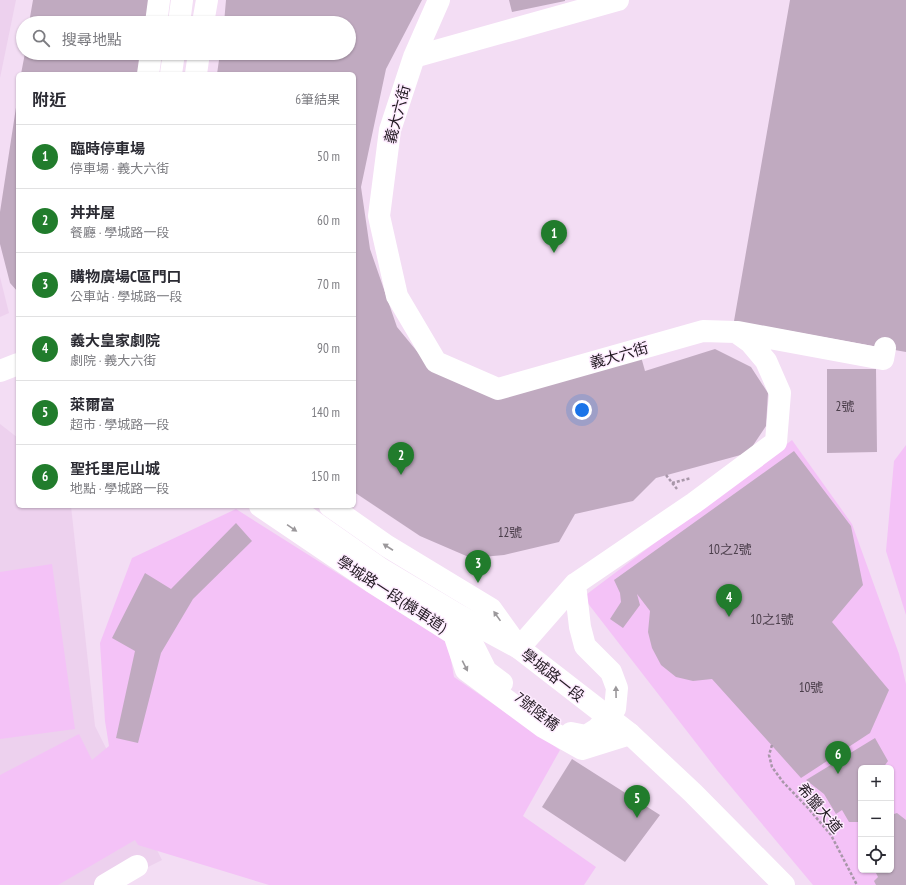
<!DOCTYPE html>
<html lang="zh-TW">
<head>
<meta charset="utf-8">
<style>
  :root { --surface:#fff; --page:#f2f2f3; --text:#2b2b33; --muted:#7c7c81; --line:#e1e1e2; --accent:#217c2c }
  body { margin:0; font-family:"PT Sans Narrow","Noto Sans TC",sans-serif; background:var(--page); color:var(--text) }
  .controls { position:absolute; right:12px; bottom:12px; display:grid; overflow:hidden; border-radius:6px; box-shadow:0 1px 3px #0004 }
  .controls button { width:36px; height:36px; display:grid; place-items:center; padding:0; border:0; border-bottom:1px solid var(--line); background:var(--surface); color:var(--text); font:20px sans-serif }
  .you { position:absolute; left:582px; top:410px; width:14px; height:14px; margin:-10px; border:3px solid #fff; border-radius:50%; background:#1a73e8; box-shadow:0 0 0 6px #1a73e833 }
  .badge { display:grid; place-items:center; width:26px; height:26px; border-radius:50%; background:var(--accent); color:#fff; font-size:13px; font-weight:700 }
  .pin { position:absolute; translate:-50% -33px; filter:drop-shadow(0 1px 2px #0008) }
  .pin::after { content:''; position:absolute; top:21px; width:14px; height:12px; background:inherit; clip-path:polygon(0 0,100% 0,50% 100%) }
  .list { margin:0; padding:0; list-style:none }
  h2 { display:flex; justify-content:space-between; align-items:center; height:52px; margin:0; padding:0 16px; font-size:17px }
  h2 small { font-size:13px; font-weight:400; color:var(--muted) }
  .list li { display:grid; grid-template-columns:26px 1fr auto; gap:12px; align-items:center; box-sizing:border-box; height:64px; padding:0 16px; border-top:1px solid var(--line) }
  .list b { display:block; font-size:15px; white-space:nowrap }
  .list p { margin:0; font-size:13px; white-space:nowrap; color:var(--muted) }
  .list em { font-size:13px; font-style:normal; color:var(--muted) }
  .icon { flex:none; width:22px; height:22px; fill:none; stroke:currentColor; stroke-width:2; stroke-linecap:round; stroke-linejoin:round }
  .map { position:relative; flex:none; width:906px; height:885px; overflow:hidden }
  .search { position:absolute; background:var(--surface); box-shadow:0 1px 3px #0004; left:16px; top:16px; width:340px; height:44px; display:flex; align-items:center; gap:10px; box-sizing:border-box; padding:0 14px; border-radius:22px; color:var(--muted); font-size:15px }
  .panel { position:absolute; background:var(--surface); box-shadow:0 1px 3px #0004; left:16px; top:72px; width:340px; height:436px; border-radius:6px }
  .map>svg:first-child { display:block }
  .built { fill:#edd1ee }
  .green { fill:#f4c2f7; fill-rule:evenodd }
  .building { fill:#c0aac0 }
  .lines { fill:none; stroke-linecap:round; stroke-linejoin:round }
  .path { stroke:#a897a9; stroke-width:2.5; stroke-dasharray:3 2; stroke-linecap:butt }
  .minor { stroke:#fff; stroke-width:22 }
  .major { stroke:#fff; stroke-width:22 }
  .oneway { fill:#9b989b }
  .labels { text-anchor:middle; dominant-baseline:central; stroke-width:3; stroke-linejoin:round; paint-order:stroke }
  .number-label { font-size:13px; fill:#493d49 }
  .street-label { font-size:15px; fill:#211921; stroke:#feecff }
</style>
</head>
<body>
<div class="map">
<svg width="906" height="885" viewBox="0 0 906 885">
  <rect width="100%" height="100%" fill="#f3ddf4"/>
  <!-- built -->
  <path class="built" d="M0,0H16L0,78Z
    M0,277L9,313L0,317Z
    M0,424L18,438V506H71L95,726L162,860L112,885H0Z"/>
  <!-- green -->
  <path class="green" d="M792,440L852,524L899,654L906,684V885H813L717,770L583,597ZM861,768H891V870H861Z
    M906,445V615L886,551L894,461Z
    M236,509L448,643L454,677L560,750L523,816L596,867L584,885H269L138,845L135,840L58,885H0V775L79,734L92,760L109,746L105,721L100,643L132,558Z
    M52,564L75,729L0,739V572Z"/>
  <!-- building -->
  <path class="building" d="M33,0H150L147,23H29Z
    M226,0H422L386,69L361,187L370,249L397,327L434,372L479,389L640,353L645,371L715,349L751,367L768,393L766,426L748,453L656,478L633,501L575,514L559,542L504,555L471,558L420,536L354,492V74H217L220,53H349V23H224Z
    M509,0H565V1L512,12Z
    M790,0H906V352L734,321Z
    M25,53H142L139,74H21Z
    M17,101H18V292L10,283L0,244V212Z
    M827,369H876L877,452L827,453Z
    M794,451L851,526L863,585L832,622L889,690L870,733L801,778L712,679L693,681L676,677L661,665L652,648L648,632L650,611L637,594L640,605L623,628L610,619L621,602L620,593L614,580Z
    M236,523L252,541L193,599L161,653L138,743L116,738L135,651L112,638L145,573L171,589Z
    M875,738L888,761L883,768H861V822H849L842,810L836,814L824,794L806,780Z
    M572,759L660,815L625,862L542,807Z
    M897,813L906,820V885H876L874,881L878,877L876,873L879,870H891V850L893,849L891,844V815Z"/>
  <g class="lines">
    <!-- path -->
    <path class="path" d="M666,475L677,489
      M672,483L691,478
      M772,745L769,755L772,767L783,782L808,808L831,835L857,885"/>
    <!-- minor -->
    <path class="minor" d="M156,23L159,0
      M203,23L207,0
      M414,57L618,0
      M148,74L151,53
      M196,74L199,53
      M738,332L883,359L885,348
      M0,371L18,364
      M260,506L372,582L454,634L466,670L543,727L582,749L630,734
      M330,506L387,546L491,609L519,648L575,584L694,503L776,442L780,393L766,361L750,342L736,332L703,331L498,389L436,362L397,296L379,216L390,130L414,57L439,0
      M462,623L486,671L502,683
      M571,733L586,736L597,729L615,709L617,688L611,672L585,646L580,627L575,584
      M105,885L137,866"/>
    <!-- major -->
    <path class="major" d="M179,23L182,0
      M171,74L174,53
      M291,506L381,569L458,615L519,648L630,734L693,793L784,885"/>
  </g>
  <!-- one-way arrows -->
  <defs><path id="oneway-solid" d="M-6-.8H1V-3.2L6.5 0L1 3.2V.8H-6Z"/></defs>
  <g class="oneway">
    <use href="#oneway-solid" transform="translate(292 528) rotate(34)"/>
    <use href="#oneway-solid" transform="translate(388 547) rotate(-147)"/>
    <use href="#oneway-solid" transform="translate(497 616) rotate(-125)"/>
    <use href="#oneway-solid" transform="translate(465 666) rotate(63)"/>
    <use href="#oneway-solid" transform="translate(616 692) rotate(-91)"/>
  </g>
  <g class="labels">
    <!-- number labels -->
    <g class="number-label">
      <text x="845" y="406">2號</text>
      <text x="510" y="532">12號</text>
      <text x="730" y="549">10之2號</text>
      <text x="772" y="619">10之1號</text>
      <text x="811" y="687">10號</text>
    </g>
    <!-- street labels -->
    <g class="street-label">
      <text transform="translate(397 114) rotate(-75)">義大六街</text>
      <text transform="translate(619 355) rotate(-16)">義大六街</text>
      <text transform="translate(392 594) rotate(33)">學城路一段(機車道)</text>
      <text transform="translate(553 675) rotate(38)">學城路一段</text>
      <text transform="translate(537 711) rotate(38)">7號陸橋</text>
      <text transform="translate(820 808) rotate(50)">希臘大道</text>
    </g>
  </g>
</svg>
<div class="controls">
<button>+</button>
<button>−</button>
<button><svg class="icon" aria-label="locate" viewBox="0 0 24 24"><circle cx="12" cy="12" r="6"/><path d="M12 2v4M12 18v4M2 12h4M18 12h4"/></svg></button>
</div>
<div class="you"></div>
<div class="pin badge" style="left:554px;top:253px">1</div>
<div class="pin badge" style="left:401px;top:475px">2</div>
<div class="pin badge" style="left:478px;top:583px">3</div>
<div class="pin badge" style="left:729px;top:617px">4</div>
<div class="pin badge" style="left:637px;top:818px">5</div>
<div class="pin badge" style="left:838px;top:774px">6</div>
<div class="search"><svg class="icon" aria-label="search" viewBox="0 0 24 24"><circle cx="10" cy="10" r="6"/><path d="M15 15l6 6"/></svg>搜尋地點</div>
<section class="panel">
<h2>附近<small>6筆結果</small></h2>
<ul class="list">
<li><span class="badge">1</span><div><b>臨時停車場</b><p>停車場 · 義大六街</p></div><em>50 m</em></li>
<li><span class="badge">2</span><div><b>丼丼屋</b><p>餐廳 · 學城路一段</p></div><em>60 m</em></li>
<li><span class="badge">3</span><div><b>購物廣場C區門口</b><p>公車站 · 學城路一段</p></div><em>70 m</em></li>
<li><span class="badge">4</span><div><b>義大皇家劇院</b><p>劇院 · 義大六街</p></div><em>90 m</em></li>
<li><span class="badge">5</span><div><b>萊爾富</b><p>超市 · 學城路一段</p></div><em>140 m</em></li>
<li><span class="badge">6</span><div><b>聖托里尼山城</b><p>地點 · 學城路一段</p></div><em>150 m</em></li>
</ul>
</section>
</div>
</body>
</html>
